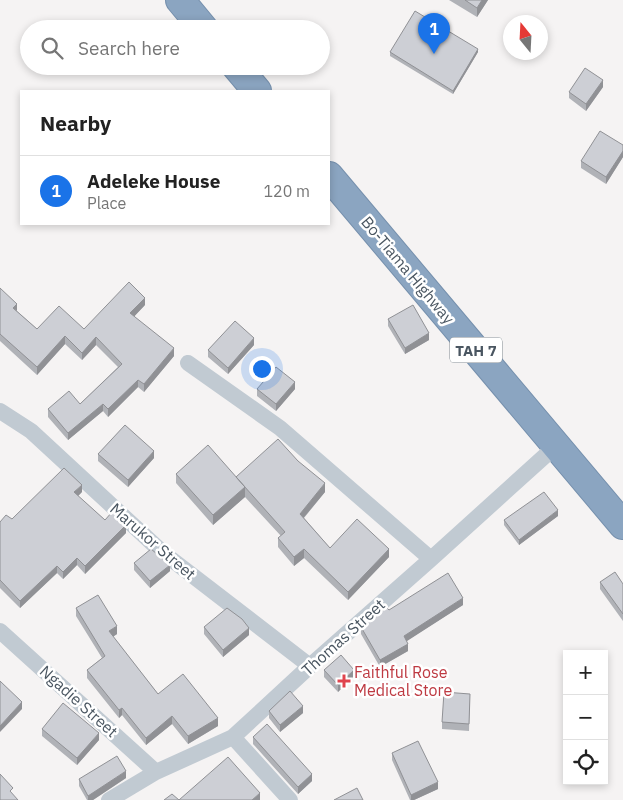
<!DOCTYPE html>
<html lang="en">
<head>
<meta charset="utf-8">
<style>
  :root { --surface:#fff; --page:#f6f6f6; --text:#222; --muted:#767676; --line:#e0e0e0; --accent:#1a73e8 }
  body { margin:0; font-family:"IBM Plex Sans",sans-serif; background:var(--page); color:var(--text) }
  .controls { position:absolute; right:15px; bottom:15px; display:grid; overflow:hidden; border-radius:0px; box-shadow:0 2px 8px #0003 }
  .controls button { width:45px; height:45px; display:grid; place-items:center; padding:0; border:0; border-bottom:1px solid var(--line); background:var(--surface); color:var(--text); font:25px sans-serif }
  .compass { position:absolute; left:503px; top:15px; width:45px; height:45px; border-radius:50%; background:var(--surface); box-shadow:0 2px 8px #0003; rotate:342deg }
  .you { position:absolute; left:261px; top:368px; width:18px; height:18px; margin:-12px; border:4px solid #fff; border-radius:50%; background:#1a73e8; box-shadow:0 0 0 8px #1a73e833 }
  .badge { display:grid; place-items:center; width:32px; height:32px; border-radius:50%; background:var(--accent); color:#fff; font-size:16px; font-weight:700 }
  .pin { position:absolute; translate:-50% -41px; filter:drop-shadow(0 1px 2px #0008) }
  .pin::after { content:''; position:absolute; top:26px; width:18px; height:15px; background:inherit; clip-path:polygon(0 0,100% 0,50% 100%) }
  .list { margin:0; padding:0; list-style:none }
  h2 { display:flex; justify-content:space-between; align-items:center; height:65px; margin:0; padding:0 20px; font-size:21px }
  h2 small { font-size:16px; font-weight:400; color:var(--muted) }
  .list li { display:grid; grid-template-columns:32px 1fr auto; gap:15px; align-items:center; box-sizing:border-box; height:70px; padding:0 20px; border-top:1px solid var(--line) }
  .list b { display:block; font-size:19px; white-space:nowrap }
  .list p { margin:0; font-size:16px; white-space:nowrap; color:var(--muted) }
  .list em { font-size:16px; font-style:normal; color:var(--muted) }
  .icon { flex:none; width:28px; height:28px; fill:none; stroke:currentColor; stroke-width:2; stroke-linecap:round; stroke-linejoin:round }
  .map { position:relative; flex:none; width:623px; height:800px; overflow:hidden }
  .search { position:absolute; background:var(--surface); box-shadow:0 2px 8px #0003; left:20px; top:20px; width:310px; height:55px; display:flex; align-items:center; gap:12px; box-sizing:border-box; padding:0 18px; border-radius:28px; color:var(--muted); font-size:19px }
  .panel { position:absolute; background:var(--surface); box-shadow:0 2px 8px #0003; left:20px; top:90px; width:310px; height:135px; border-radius:0px }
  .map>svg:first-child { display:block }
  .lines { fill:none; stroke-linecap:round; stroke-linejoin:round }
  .highway-casing { stroke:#7690ad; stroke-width:30 }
  .street { stroke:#c1cad2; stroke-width:16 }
  .highway { stroke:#8ba5c1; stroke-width:28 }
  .wall { fill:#b0b2b7 }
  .shaded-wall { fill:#909195 }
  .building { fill:#cdcfd5; stroke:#909195 }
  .health-dot { fill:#e0444e; stroke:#fff; stroke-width:2 }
  .labels { text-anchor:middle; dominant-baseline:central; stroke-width:5; stroke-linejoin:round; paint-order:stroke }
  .shield { fill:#fff; stroke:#808990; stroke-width:1 }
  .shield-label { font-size:15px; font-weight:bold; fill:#4a5661 }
  .street-label { font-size:16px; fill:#4a5661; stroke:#fff }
  .health-label { font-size:16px; fill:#be3a42; stroke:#fff; text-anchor:start }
</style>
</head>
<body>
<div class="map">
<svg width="623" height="800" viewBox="0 0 623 800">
  <rect width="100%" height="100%" fill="#f5f3f3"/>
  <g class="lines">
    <defs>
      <path id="highway" d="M180,0L204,29
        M236,66L257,91
        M329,176L623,525"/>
    </defs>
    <!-- highway casing -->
    <use href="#highway" class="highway-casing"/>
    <!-- street -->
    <path class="street" d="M188,363L280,428L431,559
      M0,411L31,431L162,552L310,666
      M0,631L156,772
      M233,737L290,800
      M109,800L156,772L233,737L310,666L431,559L557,445"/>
    <!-- highway -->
    <use href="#highway" class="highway"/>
  </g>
  <!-- wall -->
  <path class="wall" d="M449,0H488L477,17Z
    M390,52H478L453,94L390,56Z
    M603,87L586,111L569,98V92Z
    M623,145V157L606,184L581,168V161Z
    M0,288L17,311L37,329H84L145,305L134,316L174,356L144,392L138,387L108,417L103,411L68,440L48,417V409L80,404L118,367L96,345L82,360L65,344L37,375L0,341Z
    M388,319L429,340L405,354L388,326Z
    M254,345L228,374L208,357V350Z
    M257,389H295L276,411L257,396Z
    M98,454L154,458L128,487L98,461Z
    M176,474L236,477L325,492L304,518L330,548L389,557L348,600L304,558L294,566L278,547V538L281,536L245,497L213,525L176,483Z
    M82,492L78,496L105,520L126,533L85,574L77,565L63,579L57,573L20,608L0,588V522L12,519Z
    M558,516L519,545L504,525V520Z
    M134,563L170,571L150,588L134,570Z
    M600,582L623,584V621L600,589Z
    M463,605L406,641L408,651L380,667L361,634V627L389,610Z
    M76,608L117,634L113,637L158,694L218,726L188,744L172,724L146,745L122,715L119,718L87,678V670L102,658L76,616Z
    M204,627L249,635L223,657L204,634Z
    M324,670L354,676L338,692L324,677Z
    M470,694L469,731L442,729V722Z
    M269,711L303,713L280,732L269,718Z
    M42,729L99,740L77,765L42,736Z
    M253,737L312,781L298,794L253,744Z
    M392,753L438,789L414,800H410L392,760Z
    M126,778L93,800H87L79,786V779Z"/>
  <!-- shaded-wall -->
  <path class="shaded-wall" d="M482,0H488L477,17V8Z
    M478,49V52L453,94V91Z
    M603,80V87L586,111V104Z
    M623,151V157L606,184V177Z
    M145,298V305L130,321V313Z
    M17,304V311L13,308Z
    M429,333V340L405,354V348Z
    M65,336V344L37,375V367Z
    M96,337V345L82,360V353Z
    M254,338V345L228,374V368Z
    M174,348V356L144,392V384Z
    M138,380V387L108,417V409Z
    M295,382V389L276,411V404Z
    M103,404V411L68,440V433Z
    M154,451V458L128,487V480Z
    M325,483V492L300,522V514Z
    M82,485V492L74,500V492Z
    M245,487V497L213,525V515Z
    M558,510V516L519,545V540Z
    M126,525V533L85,574V566Z
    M304,549V558L294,566V557Z
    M389,549V557L348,600V592Z
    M77,558V565L63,579V572Z
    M170,565V571L150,588V581Z
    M57,566V573L20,608V601Z
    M463,598V605L404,643V636Z
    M117,626V634L109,639V631Z
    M249,628V635L223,657V650Z
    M408,644V651L380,667V660Z
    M354,670V676L338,692V685Z
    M22,702V709L0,732V726Z
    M303,706V713L280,732V725Z
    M122,708V715L119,718V710Z
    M172,716V724L146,745V738Z
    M218,718V726L188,744V736Z
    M99,733V740L77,765V758Z
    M126,771V778L93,800H88V796Z
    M312,774V781L298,794V787Z
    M438,782V789L414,800H411V795Z
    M260,793V800H252Z"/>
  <!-- building -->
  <path class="building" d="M465,0H482L477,8Z
    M415,11L478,49L453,91L390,52Z
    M585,68L603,80L586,104L569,92Z
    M600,131L623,145V151L606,177L581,161Z
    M129,282L145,298L130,313L174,348L144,384L138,380L108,409L103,404L68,433L48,409L69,391L80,404L122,364L96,337L82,353L65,336L37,367L0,334V288L17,304L13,308L37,329L59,306L84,329Z
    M413,305L429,333L405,348L388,319Z
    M235,321L254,338L228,368L208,350Z
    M276,367L295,382L276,404L257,389Z
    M125,425L154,451L128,480L98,454Z
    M278,439L298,461L325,483L300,514L330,548L357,519L389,549L348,592L304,549L294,557L278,538L285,532L236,477Z
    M208,445L245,487L213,515L176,474Z
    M64,468L82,485L74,492L105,520L112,512L126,525L85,566L77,558L63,572L57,566L20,601L0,580V522L6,515L12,519Z
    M544,492L558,510L519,540L504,520Z
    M151,549L170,565L150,581L134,563Z
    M615,572L623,584V614L600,582Z
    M448,573L463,598L404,636L408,644L380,660L361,627L376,614L387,608L389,610Z
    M98,595L117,626L109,631L158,694L183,674L218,718L188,736L172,716L146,738L122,708L119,710L87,670L105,656L76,608Z
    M227,608L242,619L249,628L223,650L204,627Z
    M341,655L354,670L338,685L324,670Z
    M0,681L22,702L0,726Z
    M290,691L303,706L280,725L269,711Z
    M444,692L470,694L469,724L442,722Z
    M63,703L99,733L77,758L42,729Z
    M267,724L312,774L298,787L253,737Z
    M418,741L438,782L411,795L392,753Z
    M117,756L126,771L88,796L79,779Z
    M228,757L260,793L252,800H164L172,794L179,800Z
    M0,774L13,788L10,791L18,800H0Z
    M357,788L363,800H334Z"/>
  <!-- markers -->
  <path class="health-dot" d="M341.5 673.5h5v5h5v5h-5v5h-5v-5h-5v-5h5z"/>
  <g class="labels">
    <!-- shield labels -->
    <rect class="shield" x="450" y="337.5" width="52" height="25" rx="4"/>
    <g class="shield-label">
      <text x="476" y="350">TAH 7</text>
    </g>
    <!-- street labels -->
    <g class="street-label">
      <text transform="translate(408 270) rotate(50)">Bo-Tiama Highway</text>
      <text transform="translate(153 541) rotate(41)">Marukor Street</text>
      <text transform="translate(343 637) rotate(-42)">Thomas Street</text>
      <text transform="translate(79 701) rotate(42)">Ngadie Street</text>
    </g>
    <!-- health labels -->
    <g class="health-label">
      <text x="354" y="672">Faithful Rose<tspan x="354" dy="18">Medical Store</tspan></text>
    </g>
  </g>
</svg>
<div class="controls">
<button>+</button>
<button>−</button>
<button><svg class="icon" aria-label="locate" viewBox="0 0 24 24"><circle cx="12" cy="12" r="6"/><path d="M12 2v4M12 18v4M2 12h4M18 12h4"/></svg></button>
</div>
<svg class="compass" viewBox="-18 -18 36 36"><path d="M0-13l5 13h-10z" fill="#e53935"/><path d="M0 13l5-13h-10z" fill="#767676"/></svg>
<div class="you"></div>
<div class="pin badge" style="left:434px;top:54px">1</div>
<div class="search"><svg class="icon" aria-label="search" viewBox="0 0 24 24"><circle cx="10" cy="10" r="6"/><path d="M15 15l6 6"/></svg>Search here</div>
<section class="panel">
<h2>Nearby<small></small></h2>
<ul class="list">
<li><span class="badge">1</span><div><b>Adeleke House</b><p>Place</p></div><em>120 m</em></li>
</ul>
</section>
</div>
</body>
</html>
